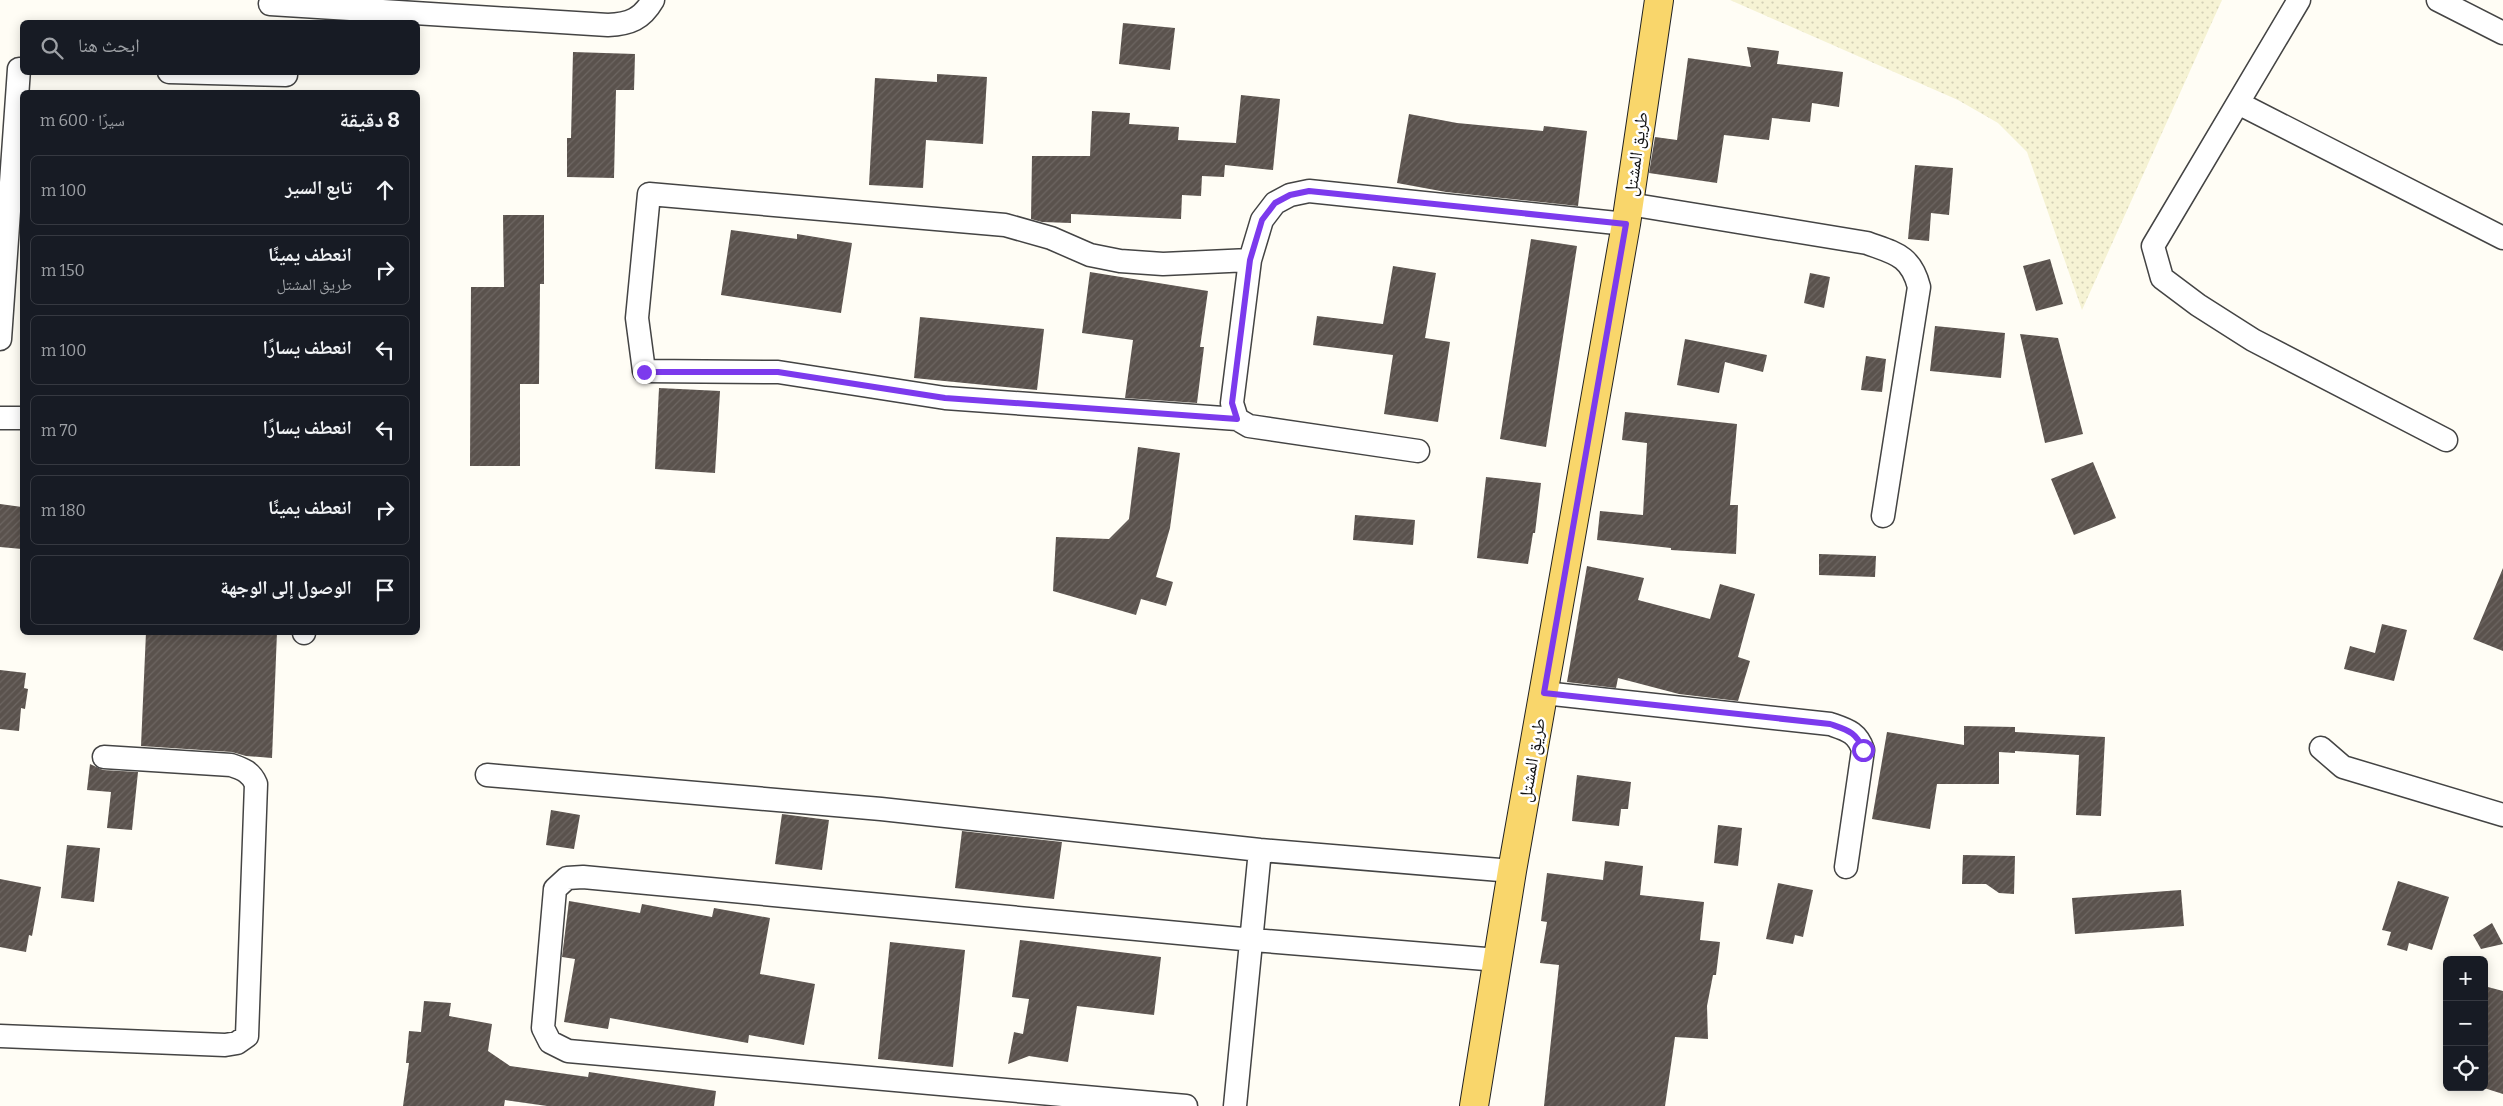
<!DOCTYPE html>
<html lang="ar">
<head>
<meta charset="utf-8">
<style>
  :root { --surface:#171b24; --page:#20242c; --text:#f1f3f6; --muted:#9ea1a6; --line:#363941 }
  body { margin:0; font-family:Bitter,"Noto Naskh Arabic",serif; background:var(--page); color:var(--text); direction:rtl }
  .controls { position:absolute; right:15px; bottom:15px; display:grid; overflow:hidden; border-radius:8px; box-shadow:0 2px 12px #0003 }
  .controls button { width:45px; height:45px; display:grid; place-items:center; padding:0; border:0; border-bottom:1px solid var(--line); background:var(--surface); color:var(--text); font:25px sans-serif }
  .stop { position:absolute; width:15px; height:15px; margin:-11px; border:4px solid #7c3aed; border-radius:50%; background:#fff }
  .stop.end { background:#7c3aed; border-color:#fff; box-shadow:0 1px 5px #0008 }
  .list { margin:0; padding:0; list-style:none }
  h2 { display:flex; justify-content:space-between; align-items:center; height:65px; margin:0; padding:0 20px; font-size:21px }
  h2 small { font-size:16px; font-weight:400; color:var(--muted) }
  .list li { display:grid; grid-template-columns:32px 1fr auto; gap:15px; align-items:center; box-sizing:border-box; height:70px; margin:0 10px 10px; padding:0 10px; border:1px solid var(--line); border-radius:8px }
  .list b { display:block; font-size:19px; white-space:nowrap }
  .list p { margin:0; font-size:16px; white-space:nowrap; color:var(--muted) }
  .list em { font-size:16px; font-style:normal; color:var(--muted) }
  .icon { flex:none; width:28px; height:28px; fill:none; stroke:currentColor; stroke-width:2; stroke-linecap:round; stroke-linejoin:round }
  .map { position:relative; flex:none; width:2503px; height:1106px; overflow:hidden; direction:ltr }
  .search { position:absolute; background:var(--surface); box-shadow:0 2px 12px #0003; left:20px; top:20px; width:400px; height:55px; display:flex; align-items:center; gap:12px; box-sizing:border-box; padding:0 18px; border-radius:8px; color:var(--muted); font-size:19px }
  .panel { position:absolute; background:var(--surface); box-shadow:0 2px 12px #0003; left:20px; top:90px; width:400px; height:545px; border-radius:8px; direction:rtl }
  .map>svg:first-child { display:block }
  .farmland { fill:url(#farmland-dots) }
  .building { fill:url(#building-hatch) }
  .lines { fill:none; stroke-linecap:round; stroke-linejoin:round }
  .minor-casing { stroke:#444; stroke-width:25 }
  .primary-casing { stroke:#222; stroke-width:30 }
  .minor { stroke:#fff; stroke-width:22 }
  .primary { stroke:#f9d66b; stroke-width:28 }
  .route { stroke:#7c3aed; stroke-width:6 }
  .labels { text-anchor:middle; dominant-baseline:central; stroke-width:5; stroke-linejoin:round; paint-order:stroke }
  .street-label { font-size:18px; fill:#111; stroke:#fff }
</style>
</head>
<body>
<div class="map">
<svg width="2503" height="1106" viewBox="0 0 2503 1106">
  <defs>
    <pattern id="farmland-dots" width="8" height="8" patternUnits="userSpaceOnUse" patternTransform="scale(1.25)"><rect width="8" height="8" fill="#f6f3d4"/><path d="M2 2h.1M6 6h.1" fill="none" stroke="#d2cfb5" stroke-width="1.8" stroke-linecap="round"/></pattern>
    <pattern id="building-hatch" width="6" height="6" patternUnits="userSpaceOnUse" patternTransform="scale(1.25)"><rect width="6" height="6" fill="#5a524d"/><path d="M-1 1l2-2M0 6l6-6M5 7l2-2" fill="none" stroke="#6d6662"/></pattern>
  </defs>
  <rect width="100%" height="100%" fill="#fffdf5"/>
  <!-- farmland -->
  <path class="farmland" d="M1730,0H2222L2082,310L2027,152L1998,123L1958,100Z"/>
  <!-- building -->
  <path class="building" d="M1123,23L1175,28L1170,70L1119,64Z
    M1747,47L1779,51L1777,64L1843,72L1839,107L1812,103L1810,122L1772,118L1769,140L1724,135L1717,183L1649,173L1655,137L1677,140L1688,58L1751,67Z
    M573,52L635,54L634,90H616L614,178L567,177V138H571Z
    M937,74L987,77L983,144L926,140L923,188L869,185L875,78L937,82Z
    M1241,95L1280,99L1273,170L1225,165L1224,177L1202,176L1201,196L1182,195L1181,219L1071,214V223L1042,222L1031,219L1032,156H1090L1092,111L1130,113L1129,124L1179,127L1178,140L1236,143Z
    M1409,114L1457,123L1543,131L1544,126L1587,131L1578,206L1446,192L1397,183Z
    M1915,165L1953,168L1949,215L1931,213L1929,241L1908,239Z
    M503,215H544V284H540L539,384H520V466H470L471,287H504Z
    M731,230L797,239V234L852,243L841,313L721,295Z
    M1531,239L1577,246L1546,447L1500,439Z
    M2050,259L2063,304L2036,311L2023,266Z
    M1393,266L1436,273L1425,338L1450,342L1438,422L1384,414L1393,355L1313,345L1317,316L1383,324Z
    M1090,272L1208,291L1200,347H1204L1197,403L1125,398L1133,340L1082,333Z
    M1810,273L1830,277L1824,308L1804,303Z
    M920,317L1044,329L1037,390L914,378Z
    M1935,326L2005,333L2001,378L1930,371Z
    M2020,334L2058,338L2083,434L2045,443Z
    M1685,339L1767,355L1763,372L1725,362L1719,393L1677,385Z
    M1866,356L1886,359L1882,392L1861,390Z
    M659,388L720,391L715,473L655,469Z
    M1625,412L1737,424L1730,505H1738L1736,554L1671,550V548L1597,540L1600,511L1643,515L1647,443L1622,440Z
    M1138,447L1180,453L1170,528L1156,577L1173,582L1166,606L1141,599L1136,615L1053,591L1056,537L1109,539L1129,519Z
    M2093,462L2116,518L2074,535L2051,479Z
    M1486,477L1541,483L1535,533H1533L1528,564L1477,558Z
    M0,504L22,507V549L0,547Z
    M1355,515L1415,520L1413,545L1353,540Z
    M1819,554L1876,556L1875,577L1819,575Z
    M1587,566L1644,578L1638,600L1710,619L1720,584L1755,594L1738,657L1750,661L1738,701L1679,694L1618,678L1616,688L1567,682Z
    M2503,568V651L2473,639Z
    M2382,624L2407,630L2394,681L2344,669L2350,646L2375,653Z
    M146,632H277L272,758L246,756L232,752L141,746Z
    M0,670L26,673L24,688L28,689L25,709L21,708L19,731L0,729Z
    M1964,726L2015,727V732L2105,737L2101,816L2076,815L2079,755L2015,751V753L1999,752V784H1937L1930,829L1872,819L1887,732L1964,745Z
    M90,764L103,770L138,772L132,830L107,828L111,792L87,790Z
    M1577,775L1631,782L1628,809H1621L1619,826L1572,821Z
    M551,810L580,815L574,849L546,845Z
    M782,814L829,820L822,870L775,864Z
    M1718,825L1742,828L1738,866L1714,863Z
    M962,831L1062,842L1054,899L955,888Z
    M67,845L100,848L94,902L61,898Z
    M1963,855L2015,856L2014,894L1999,893L1986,884H1962Z
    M1605,861L1643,866L1640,895L1704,902L1700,940L1720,942L1716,975H1713L1707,1006L1708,1039L1675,1037L1665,1106H1544L1559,965L1540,963L1547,922L1541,921L1547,873L1603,880Z
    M0,879L41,887L32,936L29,935L26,952L0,947Z
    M2398,881L2449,897L2432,950L2409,943L2407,951L2387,945L2391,932L2382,930Z
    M1778,883L1813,890L1803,937L1795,935L1793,944L1766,939Z
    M2181,890L2184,926L2075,934L2072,898Z
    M569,901L640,913L642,904L712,917L714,908L770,918L760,974L815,984L804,1045L749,1035L748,1043L610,1018L608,1029L564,1022L575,959L562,957Z
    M2492,923L2503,944L2481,949L2473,935Z
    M1020,940L1161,957L1154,1015L1077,1006L1068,1062L1029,1056L1008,1064L1014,1032L1023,1034L1029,999L1012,997Z
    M890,942L965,950L953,1067L878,1059Z
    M2484,986L2503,991V1094L2484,1088Z
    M424,1001L451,1003L449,1016L492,1024L488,1051L510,1066L588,1077L589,1072L716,1091L714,1106H547L505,1100L504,1106H403L409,1063H406L409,1031L421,1032Z"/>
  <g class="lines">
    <defs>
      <path id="minor" d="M2299,0L2153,246L2162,278L2198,305L2253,340L2446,440
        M2438,0L2503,33
        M270,4L608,25C630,24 642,19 653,0
        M169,72L286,75
        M2238,103L2503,238
        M1629,204L1867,243C1894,253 1911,255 1919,287L1883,516
        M0,339L19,69
        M0,418H22
        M1237,419L945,398L778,372L644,371L637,318L649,194L1005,225L1051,238L1090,255L1120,261L1163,264L1250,260
        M1418,451L1249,426L1237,419L1232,403L1250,260L1262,220L1275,203L1290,195L1309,191L1626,224
        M304,633V632
        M1544,693L1830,724C1847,730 1857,732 1863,750L1846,867
        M2321,748L2343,767L2503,815
        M487,775L881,809L1260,850L1512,871
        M0,1036L225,1045L237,1043L247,1036L256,784C251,772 243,769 231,765L104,757
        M1186,1106L568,1051L550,1042L543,1028L555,889L567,878L583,877L1253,940L1498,960
        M1235,1106L1260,850"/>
      <path id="primary" d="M1474,1106L1512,871L1626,224L1659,0"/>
    </defs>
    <!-- minor casing -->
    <use href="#minor" class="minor-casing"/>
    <!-- primary casing -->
    <use href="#primary" class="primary-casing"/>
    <!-- minor -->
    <use href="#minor" class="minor"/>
    <!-- primary -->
    <use href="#primary" class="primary"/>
  </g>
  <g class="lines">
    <!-- route -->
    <path class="route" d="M644,372H778L945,398L1237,419L1232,403L1250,260L1262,220L1275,203L1290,195L1309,191L1626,224L1544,693L1830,724C1847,730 1857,732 1863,750"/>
  </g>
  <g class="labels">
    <!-- street labels -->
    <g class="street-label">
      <text transform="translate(1636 154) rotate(-82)">طريق المشتل</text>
      <text transform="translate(1532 760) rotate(-80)">طريق المشتل</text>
    </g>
  </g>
</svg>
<div class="controls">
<button>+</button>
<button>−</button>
<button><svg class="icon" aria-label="locate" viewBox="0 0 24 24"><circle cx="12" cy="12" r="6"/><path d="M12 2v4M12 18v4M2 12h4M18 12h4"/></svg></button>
</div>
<div class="stop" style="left:1863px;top:750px"></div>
<div class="stop end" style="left:644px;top:372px"></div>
<div class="search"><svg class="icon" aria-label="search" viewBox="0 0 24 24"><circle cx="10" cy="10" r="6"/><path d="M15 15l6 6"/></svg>ابحث هنا</div>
<section class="panel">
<h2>8 دقيقة<small>سيرًا · 600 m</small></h2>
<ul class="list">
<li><svg class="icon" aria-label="ahead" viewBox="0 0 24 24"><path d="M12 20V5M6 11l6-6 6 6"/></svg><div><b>تابع السير</b></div><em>100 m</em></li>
<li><svg class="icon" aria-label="right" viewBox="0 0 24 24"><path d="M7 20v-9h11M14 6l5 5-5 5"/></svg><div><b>انعطف يمينًا</b><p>طريق المشتل</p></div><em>150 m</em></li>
<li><svg class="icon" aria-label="left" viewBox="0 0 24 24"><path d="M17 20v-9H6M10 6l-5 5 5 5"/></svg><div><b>انعطف يسارًا</b></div><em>100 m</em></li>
<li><svg class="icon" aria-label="left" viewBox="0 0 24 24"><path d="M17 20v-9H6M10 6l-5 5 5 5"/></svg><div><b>انعطف يسارًا</b></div><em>70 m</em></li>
<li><svg class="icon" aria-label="right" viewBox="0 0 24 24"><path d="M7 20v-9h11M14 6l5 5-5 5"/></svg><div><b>انعطف يمينًا</b></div><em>180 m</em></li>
<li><svg class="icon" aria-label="arrive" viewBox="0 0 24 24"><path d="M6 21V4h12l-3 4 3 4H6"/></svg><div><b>الوصول إلى الوجهة</b></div></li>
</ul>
</section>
</div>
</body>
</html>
